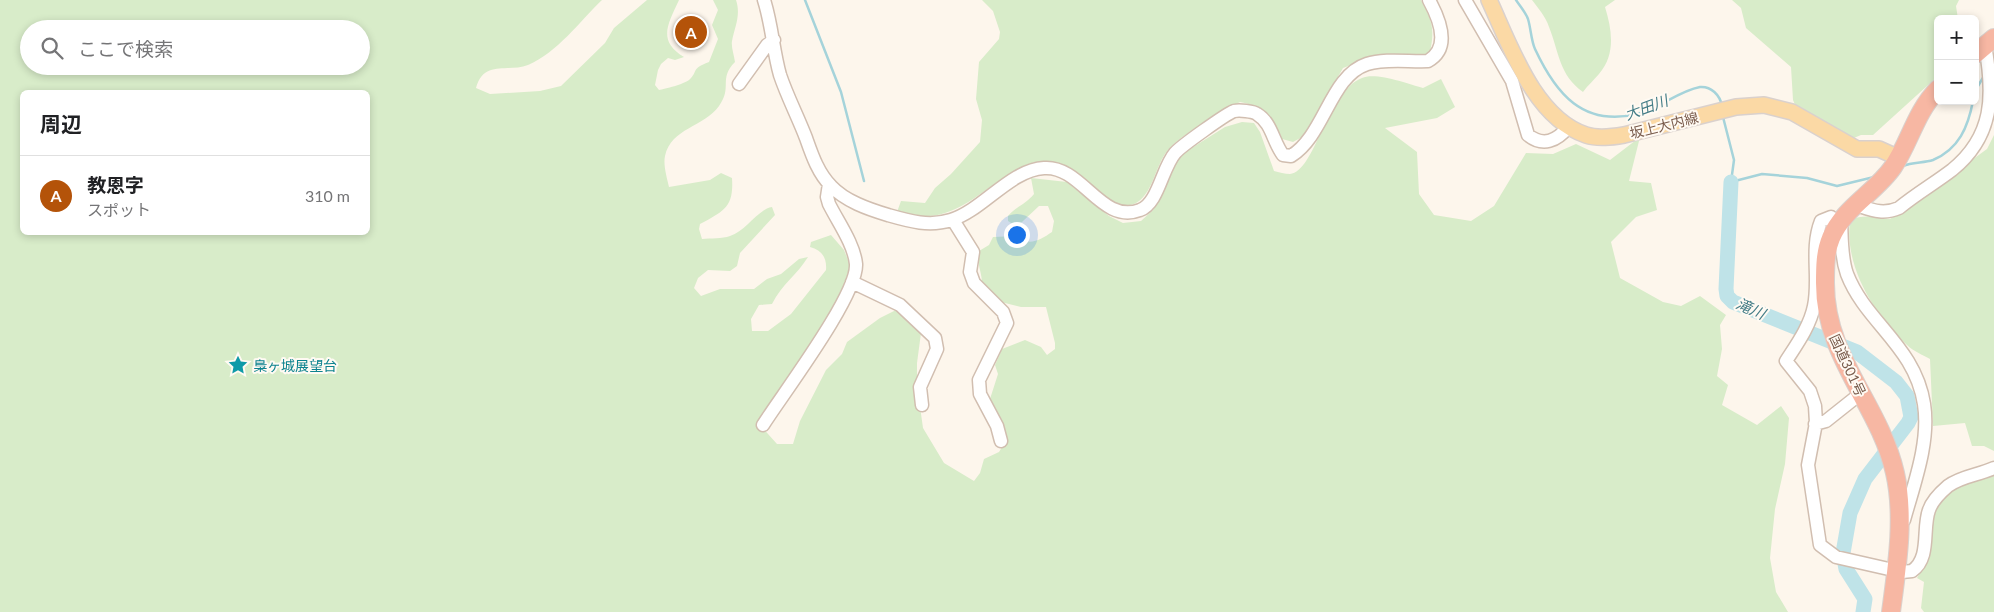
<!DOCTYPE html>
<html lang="ja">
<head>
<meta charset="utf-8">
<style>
  :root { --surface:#fff; --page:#f2f2f2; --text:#202124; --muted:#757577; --line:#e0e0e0; --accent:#b45309 }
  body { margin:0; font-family:Lato,"Noto Sans JP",sans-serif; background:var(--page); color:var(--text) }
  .controls { position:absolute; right:15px; top:15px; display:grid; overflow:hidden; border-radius:8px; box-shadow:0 2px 8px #0003 }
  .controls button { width:45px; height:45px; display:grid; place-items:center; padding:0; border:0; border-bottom:1px solid var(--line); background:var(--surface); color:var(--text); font:25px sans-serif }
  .you { position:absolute; left:1016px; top:234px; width:18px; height:18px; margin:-12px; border:4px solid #fff; border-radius:50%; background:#1a73e8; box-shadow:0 0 0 8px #1a73e833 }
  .badge { display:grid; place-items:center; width:32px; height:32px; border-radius:50%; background:var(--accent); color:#fff; font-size:16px; font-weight:700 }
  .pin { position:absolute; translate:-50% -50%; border:2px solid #fff; box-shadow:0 1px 5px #0006 }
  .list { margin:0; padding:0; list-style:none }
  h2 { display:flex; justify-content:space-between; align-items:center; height:65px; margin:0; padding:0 20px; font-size:21px }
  h2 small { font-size:16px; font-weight:400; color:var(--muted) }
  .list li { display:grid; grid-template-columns:32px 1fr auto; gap:15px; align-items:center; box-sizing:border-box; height:80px; padding:0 20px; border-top:1px solid var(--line) }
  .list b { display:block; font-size:19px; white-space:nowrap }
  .list p { margin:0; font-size:16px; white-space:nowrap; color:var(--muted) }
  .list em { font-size:16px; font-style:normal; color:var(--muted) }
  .icon { flex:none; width:28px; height:28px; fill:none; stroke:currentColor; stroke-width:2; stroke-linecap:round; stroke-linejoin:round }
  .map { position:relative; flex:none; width:1994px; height:612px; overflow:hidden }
  .search { position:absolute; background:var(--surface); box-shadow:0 2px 8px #0003; left:20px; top:20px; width:350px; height:55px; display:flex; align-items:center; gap:12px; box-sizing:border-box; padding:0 18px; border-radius:28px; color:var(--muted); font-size:19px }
  .panel { position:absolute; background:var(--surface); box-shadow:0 2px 8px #0003; left:20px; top:90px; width:350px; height:145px; border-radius:8px }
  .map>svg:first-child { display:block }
  .green { fill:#d8ecc9; fill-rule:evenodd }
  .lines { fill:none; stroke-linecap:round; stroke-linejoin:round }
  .stream { stroke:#a5d3da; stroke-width:2.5 }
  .river { stroke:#bfe3e8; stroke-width:15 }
  .minor-casing { stroke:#d1beb0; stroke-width:15 }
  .major-casing { stroke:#dad1cd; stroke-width:18 }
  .highway-casing { stroke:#dad1cd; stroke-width:20 }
  .minor { stroke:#fff; stroke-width:12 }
  .major { stroke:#fbd9a5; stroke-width:15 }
  .highway { stroke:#f7b7a3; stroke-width:18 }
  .labels { text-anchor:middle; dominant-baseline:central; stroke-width:4; stroke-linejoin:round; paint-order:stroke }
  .street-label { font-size:14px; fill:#7a5c4d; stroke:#fffaf3 }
  .culture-label { font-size:14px; fill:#0d838f; stroke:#fffaf3; text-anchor:start }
  .water-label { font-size:15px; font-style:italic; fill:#437c86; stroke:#fffaf3 }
</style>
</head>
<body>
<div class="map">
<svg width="1994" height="612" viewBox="0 0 1994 612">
  <rect width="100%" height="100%" fill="#fdf6ec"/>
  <!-- green -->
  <path class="green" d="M0,0H602C580,21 557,53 528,65C508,73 484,59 476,88L490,94L540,91L561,86L605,43L614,28L647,0H679C668,24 657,41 684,57L675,60L668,58L661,64L658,70L655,85L659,90C665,89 684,84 689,80C699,71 690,69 709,62L718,39L712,25L718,10L713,0H736C741,15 735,26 732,41C731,47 734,55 735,62C718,79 733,87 719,106C704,127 671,128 665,156C663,165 667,178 669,187L710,180L721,173L732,178C734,207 724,211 700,224L699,229L702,239C711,238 722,239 730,236C746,231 758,209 772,207L775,215L740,253L737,266L730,271L708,270L698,278L694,288L701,296L720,289H754L767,279L781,274L799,259L808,257C797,275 782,284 772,304L759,305L751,319L752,331H768L791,314L826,270C827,258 822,250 810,247L811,242L831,235L844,250L850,265L841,297L759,424L777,444H793L800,421L826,370L842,354L847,342L880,318L898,309L921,333L917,363V385L923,428L944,463L974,481L980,473L984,459L999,452L1007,439L990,399L998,374L995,365L1002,349L1025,340L1041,347L1047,355L1055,349V343L1046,307H1021L997,301L982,283C982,273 976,261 979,251L989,245L993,237L1016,236C1029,247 1040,240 1052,232L1054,221L1048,206H1039L1022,222L1014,225L1008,221V216C1017,206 1026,204 1034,194L1031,178L1067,182L1109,216L1123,223L1141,221L1153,210L1179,156L1225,127L1242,122L1254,123L1260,132L1274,171C1279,172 1285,174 1290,174C1315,172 1327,91 1362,78C1376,72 1408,84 1423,88L1441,79L1455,107L1437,118L1385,128L1417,152L1419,194L1434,215L1471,221L1494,206L1526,153L1553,154L1576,144L1610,160L1640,137L1629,181L1651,183L1657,210L1636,217L1611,242L1620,278L1663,302L1681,306L1700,296L1726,315L1720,325L1722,349L1717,376L1728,385L1722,405L1757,425L1781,406L1789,418L1785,464L1775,509L1770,558L1776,592L1788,612H0ZM29,29H361V66H29ZM22,92H368V232H22Z
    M982,0H1421C1432,20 1435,29 1430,52L1418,58L1373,57L1343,68L1304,136L1293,142L1282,139C1268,115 1269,108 1240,102C1223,111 1179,136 1168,150C1155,165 1153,196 1134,204C1105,215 1075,157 1037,162C1026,163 1013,172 1003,178C967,203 944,226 897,212L901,201L925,203L935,188L951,174L980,142L982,120L976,99L979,62L999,39L1000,32L993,11Z
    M1532,0H1615L1605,7C1612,30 1616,54 1599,74C1594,80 1588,85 1583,92C1559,75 1559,52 1549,27C1546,17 1538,8 1532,0Z
    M1732,0H1959L1956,6L1958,19H1938V76L1873,135H1861L1849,140L1796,107L1793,100L1791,67L1746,28L1741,8Z
    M1994,135V451L1984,446H1972L1965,423L1933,426L1930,359C1923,355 1913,351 1907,345C1874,314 1844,267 1850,220C1863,214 1876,217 1890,219L1903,210L1987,149Z
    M1994,475V612H1924L1921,608L1924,582L1917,578L1929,556L1933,514L1944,496L1958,486Z"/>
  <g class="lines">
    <!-- stream -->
    <path class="stream" d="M805,0L841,92L864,181
      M1516,0C1520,6 1526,13 1528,19C1531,29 1531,40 1535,49C1556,94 1583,127 1637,114C1659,109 1678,91 1700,87C1711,86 1720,95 1722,106
      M1975,91L1984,76
      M1723,117L1734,160L1731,182L1762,174L1807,178L1837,186L1874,177
      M1903,166C1912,162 1924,163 1933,160C1959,149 1968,127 1973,101"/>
    <!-- river -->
    <path class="river" d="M1731,182L1726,289L1727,296L1733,302L1857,352L1896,382L1907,396L1911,417L1908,423L1865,479L1850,513L1843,553L1846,569L1865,599L1863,612"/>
    <defs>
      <path id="minor" d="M764,0C772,25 773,50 780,75C787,96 798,117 806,138C812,155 818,173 831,186C845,201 868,209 888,215C909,221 929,227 951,220C983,210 1010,170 1044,168C1082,165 1101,225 1140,210C1158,204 1162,168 1175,153C1181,146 1226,114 1234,111C1239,110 1253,111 1257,114C1272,123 1273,142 1283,155L1291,156C1325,135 1330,76 1367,64C1385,58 1410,62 1428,61C1451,48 1440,20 1429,0
        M1465,0L1512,81L1528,135C1543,147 1557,141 1568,127
        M739,84L767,45L774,40
        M1856,205C1872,210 1883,215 1899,208C1916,194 1935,183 1952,170C1994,136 1994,95 1985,45
        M1831,217L1821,221C1810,249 1820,278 1814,306C1810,326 1797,344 1786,361L1810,391L1815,406L1816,423L1808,465L1820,545L1836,557L1902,572L1912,571C1931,558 1922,529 1929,510C1932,501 1941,492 1948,486C1961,476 1979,475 1994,468
        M953,220L973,252L970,272L974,283L1003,312L1007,323L979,380L980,394L997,426L1001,441
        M1841,221C1842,239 1841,257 1847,274C1866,323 1915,346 1924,404C1930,442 1914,484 1904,520
        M852,282L900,305L935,338L937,349L920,387L922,405
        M1815,424L1826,421L1860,394
        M763,425C782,395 858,295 856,264C854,244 838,222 829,204L827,197L829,184"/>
      <path id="major" d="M1489,0C1510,45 1534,118 1586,135C1598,139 1612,137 1624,135L1736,107L1764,105L1792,112L1857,149H1879L1899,158"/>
      <path id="highway" d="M1975,54L1994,38
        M1891,612C1897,567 1905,517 1895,473C1879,403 1825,359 1825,283C1825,268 1825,252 1831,238C1843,208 1875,193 1893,167C1910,142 1915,113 1938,89"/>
    </defs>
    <!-- minor casing -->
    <use href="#minor" class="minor-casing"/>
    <!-- major casing -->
    <use href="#major" class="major-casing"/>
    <!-- highway casing -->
    <use href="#highway" class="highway-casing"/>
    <!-- minor -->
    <use href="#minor" class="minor"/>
    <!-- major -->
    <use href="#major" class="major"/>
    <!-- highway -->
    <use href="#highway" class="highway"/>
  </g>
  <!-- icons -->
  <defs>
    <symbol id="sight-bare" viewBox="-9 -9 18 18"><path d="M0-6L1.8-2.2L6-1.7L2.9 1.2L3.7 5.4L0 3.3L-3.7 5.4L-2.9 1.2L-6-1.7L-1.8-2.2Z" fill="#0f9aa8" stroke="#fffaf3" stroke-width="2.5" paint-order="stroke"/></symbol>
  </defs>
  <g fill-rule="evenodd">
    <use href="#sight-bare" x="224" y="351" width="28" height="28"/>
  </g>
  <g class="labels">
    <!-- street labels -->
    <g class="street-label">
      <text transform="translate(1664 125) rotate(-14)">坂上大内線</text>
      <text transform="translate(1848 365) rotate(65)">国道301号</text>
    </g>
    <!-- culture labels -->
    <g class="culture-label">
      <text x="253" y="365">梟ヶ城展望台</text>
    </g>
    <!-- water labels -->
    <g class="water-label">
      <text transform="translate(1646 107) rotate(-20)">大田川</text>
      <text transform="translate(1751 308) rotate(24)">滝川</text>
    </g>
  </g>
</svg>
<div class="controls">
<button>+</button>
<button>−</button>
</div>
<div class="you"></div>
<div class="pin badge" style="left:691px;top:32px">A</div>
<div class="search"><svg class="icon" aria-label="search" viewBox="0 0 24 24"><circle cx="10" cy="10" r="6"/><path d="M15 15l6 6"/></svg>ここで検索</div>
<section class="panel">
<h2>周辺<small></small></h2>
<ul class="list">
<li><span class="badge">A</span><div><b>教恩字</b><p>スポット</p></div><em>310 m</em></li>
</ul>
</section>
</div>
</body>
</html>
